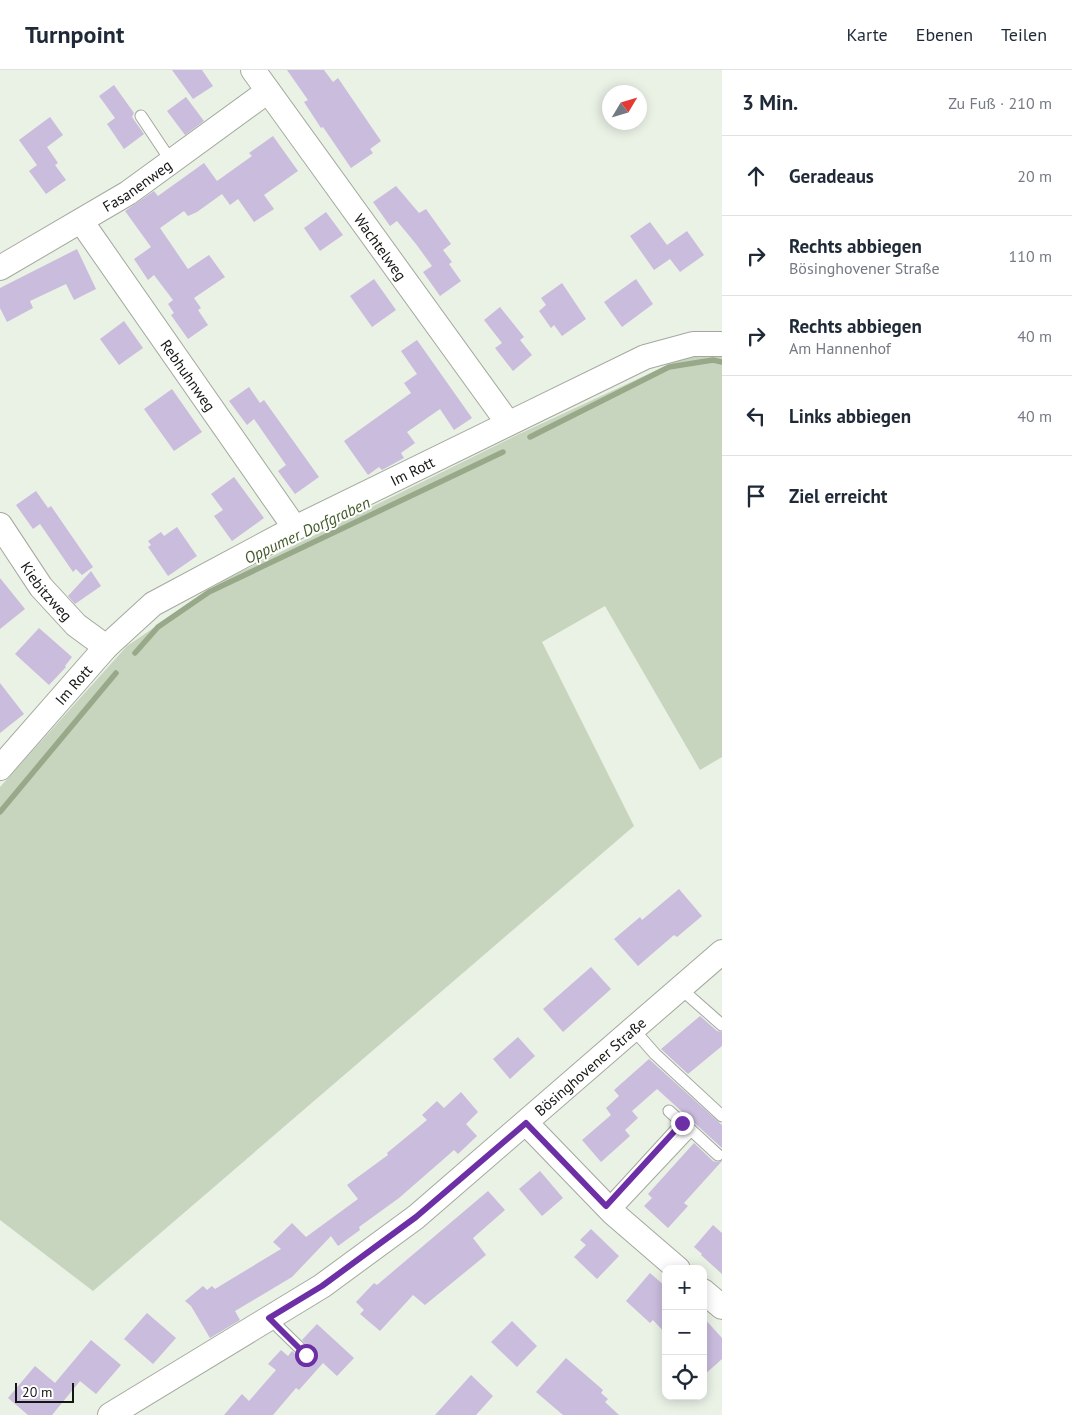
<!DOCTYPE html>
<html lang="de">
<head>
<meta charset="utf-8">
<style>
  :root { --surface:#fff; --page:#f6f6f7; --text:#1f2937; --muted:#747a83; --line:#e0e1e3 }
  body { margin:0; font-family:"PT Sans",sans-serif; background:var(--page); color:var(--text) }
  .controls { position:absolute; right:15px; bottom:15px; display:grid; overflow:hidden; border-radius:10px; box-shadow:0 2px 12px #0003 }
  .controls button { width:45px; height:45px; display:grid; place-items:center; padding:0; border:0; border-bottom:1px solid var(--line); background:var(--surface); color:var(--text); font:25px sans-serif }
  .compass { position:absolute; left:602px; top:15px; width:45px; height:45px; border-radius:50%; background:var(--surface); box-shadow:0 2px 12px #0003; rotate:52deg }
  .scale { position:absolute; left:15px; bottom:12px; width:59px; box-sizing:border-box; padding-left:5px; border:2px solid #141612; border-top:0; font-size:14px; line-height:18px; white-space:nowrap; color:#141612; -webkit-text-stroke:4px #fff; paint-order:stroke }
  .stop { position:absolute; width:15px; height:15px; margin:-11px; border:4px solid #6d2fa5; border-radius:50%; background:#fff }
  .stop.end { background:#6d2fa5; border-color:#fff; box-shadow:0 1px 5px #0008 }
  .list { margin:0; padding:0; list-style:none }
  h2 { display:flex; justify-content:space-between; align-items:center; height:65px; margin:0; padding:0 20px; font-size:21px }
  h2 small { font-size:16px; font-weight:400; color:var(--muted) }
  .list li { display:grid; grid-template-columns:32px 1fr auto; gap:15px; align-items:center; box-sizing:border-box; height:80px; padding:0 20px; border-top:1px solid var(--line) }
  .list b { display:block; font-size:19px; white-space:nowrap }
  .list p { margin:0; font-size:16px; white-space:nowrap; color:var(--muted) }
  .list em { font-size:16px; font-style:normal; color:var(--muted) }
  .icon { flex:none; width:28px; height:28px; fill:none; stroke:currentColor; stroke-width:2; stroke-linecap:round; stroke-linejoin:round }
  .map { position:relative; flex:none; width:722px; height:1345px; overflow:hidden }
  header { display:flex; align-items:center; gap:30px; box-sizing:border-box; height:70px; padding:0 25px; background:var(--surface); border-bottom:1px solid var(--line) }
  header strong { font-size:24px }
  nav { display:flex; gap:28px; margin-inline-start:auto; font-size:18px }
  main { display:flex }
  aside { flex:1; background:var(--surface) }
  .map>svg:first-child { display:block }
  .green { fill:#c8d5be }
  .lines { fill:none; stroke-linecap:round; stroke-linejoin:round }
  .stream { stroke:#98a98a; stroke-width:5.5 }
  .building { fill:#cabcdd }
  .service-casing { stroke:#a3a99e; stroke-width:13 }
  .minor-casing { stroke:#a3a99e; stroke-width:26 }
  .service { stroke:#fff; stroke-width:11 }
  .minor { stroke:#fff; stroke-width:24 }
  .route { stroke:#6d2fa5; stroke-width:6 }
  .labels { text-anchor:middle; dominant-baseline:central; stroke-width:4; stroke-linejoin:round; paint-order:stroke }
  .street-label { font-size:15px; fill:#141612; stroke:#fff }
  .water-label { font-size:16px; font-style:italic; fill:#445b2b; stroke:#fff }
</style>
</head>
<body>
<header>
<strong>Turnpoint</strong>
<nav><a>Karte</a><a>Ebenen</a><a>Teilen</a></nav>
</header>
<main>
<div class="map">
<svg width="722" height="1345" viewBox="0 0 722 1345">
  <rect width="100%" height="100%" fill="#eaf1e5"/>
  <!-- green -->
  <path class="green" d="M722,280V687L700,700L605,536L542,572L634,756L93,1221L0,1150V717L127,576L224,510L517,365L685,287Z"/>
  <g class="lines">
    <!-- stream -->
    <path class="stream" d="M530,367L669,297L713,290L722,292
      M135,583L158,557L209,522L503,382
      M0,742L116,603"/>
  </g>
  <!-- building -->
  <path class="building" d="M172,0H202L213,16L193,29Z
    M287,0H324L333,12L338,8L381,71L370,79L373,83L351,98L323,57L321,58L304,32L308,30Z
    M114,15L134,43L132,47L144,64L124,79L107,54L115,48L99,26Z
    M186,27L204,51L185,65L167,41Z
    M50,47L63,65L47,77L58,93L55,95L66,110L46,124L29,101L37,95L19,70Z
    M273,66L298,101L264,125L274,139L254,152L238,129L230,135L222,124L197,142L188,146L184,141L160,158L188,199L209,185L225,207L194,228L201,238L198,240L208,255L188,269L171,245L174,243L168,234L173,230L154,205L148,210L134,189L151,177L125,141L154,121L158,126L204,93L217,111L252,86L249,83Z
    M396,116L419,143L426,139L451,174L443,180L452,192L449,194L461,211L440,226L423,202L432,196L416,174L397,151L390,156L373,132Z
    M326,142L343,165L320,181L304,158Z
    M650,152L667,175L687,161L704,185L680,202L670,189L654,200L630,166Z
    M77,179L96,219L74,230L66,214L30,231L33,238L7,252L0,238V218Z
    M374,209L396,240L372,257L350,226Z
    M636,209L653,234L622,257L604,232Z
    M562,213L586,249L562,266L554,255L551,258L539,241L546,235L541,228Z
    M500,237L524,267L520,270L532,285L513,301L495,278L502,273L484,250Z
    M124,251L143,278L119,295L100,269Z
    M417,270L472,348L454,360L440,339L407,362L415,373L401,383L404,388L382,400L379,397L368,405L344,371L411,323L404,313L417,304L401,281Z
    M249,317L260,333L264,330L319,407L295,424L278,401L286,395L254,349L247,355L229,331Z
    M172,319L202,362L174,381L144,339Z
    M234,407L264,448L232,471L214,446L223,440L211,424Z
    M36,421L48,438L51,436L93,497L82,505L76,499L73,502L40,454L33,459L16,435Z
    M177,457L197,486L168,506L148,477L151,475L148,471L161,462L164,466Z
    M91,501L101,516L75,534L68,526Z
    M0,508L25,539L0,559Z
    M39,558L72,587L65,596L66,597L49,615L15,584Z
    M0,613L24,644L0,663Z
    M679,819L702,846L677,867L674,865L638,896L614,869L640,847L642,850Z
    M591,897L611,919L563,962L543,939Z
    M700,946L717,961L722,962V976L688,1004L661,979Z
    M518,967L535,986L510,1009L493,989Z
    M649,989L722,1055V1078L657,1019L632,1041L638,1048L625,1060L630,1066L601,1092L582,1070L611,1045L606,1038L619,1026L614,1020Z
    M461,1022L478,1042L466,1054L477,1066L458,1084L454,1080L399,1128L359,1157L360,1160L338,1176L331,1166L292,1207L235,1241L240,1250L210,1268L191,1236L185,1231L203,1216L207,1220L212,1216L215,1219L281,1179L273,1172L292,1153L306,1167L358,1129L347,1115L388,1085L387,1083L427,1050L422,1045L437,1031L444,1038Z
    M694,1073L713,1091L717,1092L722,1091L684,1133L688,1136L668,1158L644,1136L652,1128L648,1124Z
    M540,1101L563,1128L542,1146L519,1119Z
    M488,1121L505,1140L473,1168L486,1185L425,1235L413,1225L380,1261L360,1244L364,1240L356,1232L374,1213L377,1215Z
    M713,1155L722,1163V1204L701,1185L702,1184L694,1177Z
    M591,1159L619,1186L597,1209L574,1187L586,1175L580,1170Z
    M650,1203L666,1217V1264L653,1250L650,1253L626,1231Z
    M147,1243L176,1268L153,1294L124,1269Z
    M703,1247L722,1268V1289L703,1306Z
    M512,1251L537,1276L517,1297L491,1272Z
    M317,1254L354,1288L337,1306L323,1293L299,1320L296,1318L273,1345H224L242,1324L249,1331L276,1300L268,1294L281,1280L288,1286L292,1281L305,1292L312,1291L314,1283L302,1270Z
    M91,1270L121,1295L96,1324L80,1311L52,1345H28L8,1328L35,1296L55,1313Z
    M566,1288L603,1320L601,1323L608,1329L605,1332L619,1345H563L536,1322Z
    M471,1305L493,1326L476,1345H435Z"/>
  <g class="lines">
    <defs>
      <path id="service" d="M141,46L171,91
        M680,918L722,955
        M633,959L655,984L722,1046
        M606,1136L682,1053L669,1041
        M613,1143L691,1060L718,1085
        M269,1248L307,1285"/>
      <g id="minor">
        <path id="s1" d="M253,0L508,353"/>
        <path id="s2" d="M81,151L295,458"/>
        <path id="s3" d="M0,198L128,123L268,21"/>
        <path id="s4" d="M0,455L41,517L76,555L106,577"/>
        <path id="s5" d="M0,698L106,577L153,534L295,458L645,287L693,274H722"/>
        <path d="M526,1053L613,1143L678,1199"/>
        <path d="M703,1221L722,1237"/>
        <path id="s6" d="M110,1345L322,1216L416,1147L722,882"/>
      </g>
    </defs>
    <!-- service casing -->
    <use href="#service" class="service-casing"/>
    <!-- minor casing -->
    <use href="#minor" class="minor-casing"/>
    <!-- service -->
    <use href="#service" class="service"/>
    <!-- minor -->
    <use href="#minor" class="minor"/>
  </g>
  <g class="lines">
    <!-- route -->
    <path class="route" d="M306,1285L269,1248L322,1216L416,1147L526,1053L606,1136L682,1053"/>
  </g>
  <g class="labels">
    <!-- street labels -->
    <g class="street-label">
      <text stroke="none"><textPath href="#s3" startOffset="160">Fasanenweg</textPath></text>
      <text stroke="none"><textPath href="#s1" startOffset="218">Wachtelweg</textPath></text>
      <text stroke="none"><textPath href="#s2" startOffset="188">Rebhuhnweg</textPath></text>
      <text stroke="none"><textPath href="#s5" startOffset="516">Im Rott</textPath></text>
      <text stroke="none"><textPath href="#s4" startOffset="81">Kiebitzweg</textPath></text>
      <text stroke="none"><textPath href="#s5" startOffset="111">Im Rott</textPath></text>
      <text stroke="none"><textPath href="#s6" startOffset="595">Bösinghovener Straße</textPath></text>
    </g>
    <!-- water labels -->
    <g class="water-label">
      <text transform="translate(307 460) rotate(-25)">Oppumer Dorfgraben</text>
    </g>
  </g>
</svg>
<div class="controls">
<button>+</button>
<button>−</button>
<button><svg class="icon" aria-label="locate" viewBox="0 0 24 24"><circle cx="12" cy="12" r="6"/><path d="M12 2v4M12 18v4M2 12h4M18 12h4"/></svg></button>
</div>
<svg class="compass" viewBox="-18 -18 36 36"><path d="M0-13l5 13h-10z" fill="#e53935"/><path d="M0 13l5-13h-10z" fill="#747a83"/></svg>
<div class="scale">20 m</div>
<div class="stop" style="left:306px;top:1285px"></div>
<div class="stop end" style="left:682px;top:1053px"></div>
</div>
<aside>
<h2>3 Min.<small>Zu Fuß · 210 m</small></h2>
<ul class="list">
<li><svg class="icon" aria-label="ahead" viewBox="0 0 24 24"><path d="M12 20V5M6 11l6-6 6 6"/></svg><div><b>Geradeaus</b></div><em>20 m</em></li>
<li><svg class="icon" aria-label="right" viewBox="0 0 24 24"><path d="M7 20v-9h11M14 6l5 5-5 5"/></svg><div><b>Rechts abbiegen</b><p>Bösinghovener Straße</p></div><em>110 m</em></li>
<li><svg class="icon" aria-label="right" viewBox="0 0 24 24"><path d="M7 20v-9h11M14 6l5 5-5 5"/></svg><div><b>Rechts abbiegen</b><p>Am Hannenhof</p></div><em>40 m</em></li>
<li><svg class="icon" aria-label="left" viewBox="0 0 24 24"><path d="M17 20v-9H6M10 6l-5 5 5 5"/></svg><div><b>Links abbiegen</b></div><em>40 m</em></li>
<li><svg class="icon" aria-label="arrive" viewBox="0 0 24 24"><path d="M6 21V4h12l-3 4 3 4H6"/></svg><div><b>Ziel erreicht</b></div></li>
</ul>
</aside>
</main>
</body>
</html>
